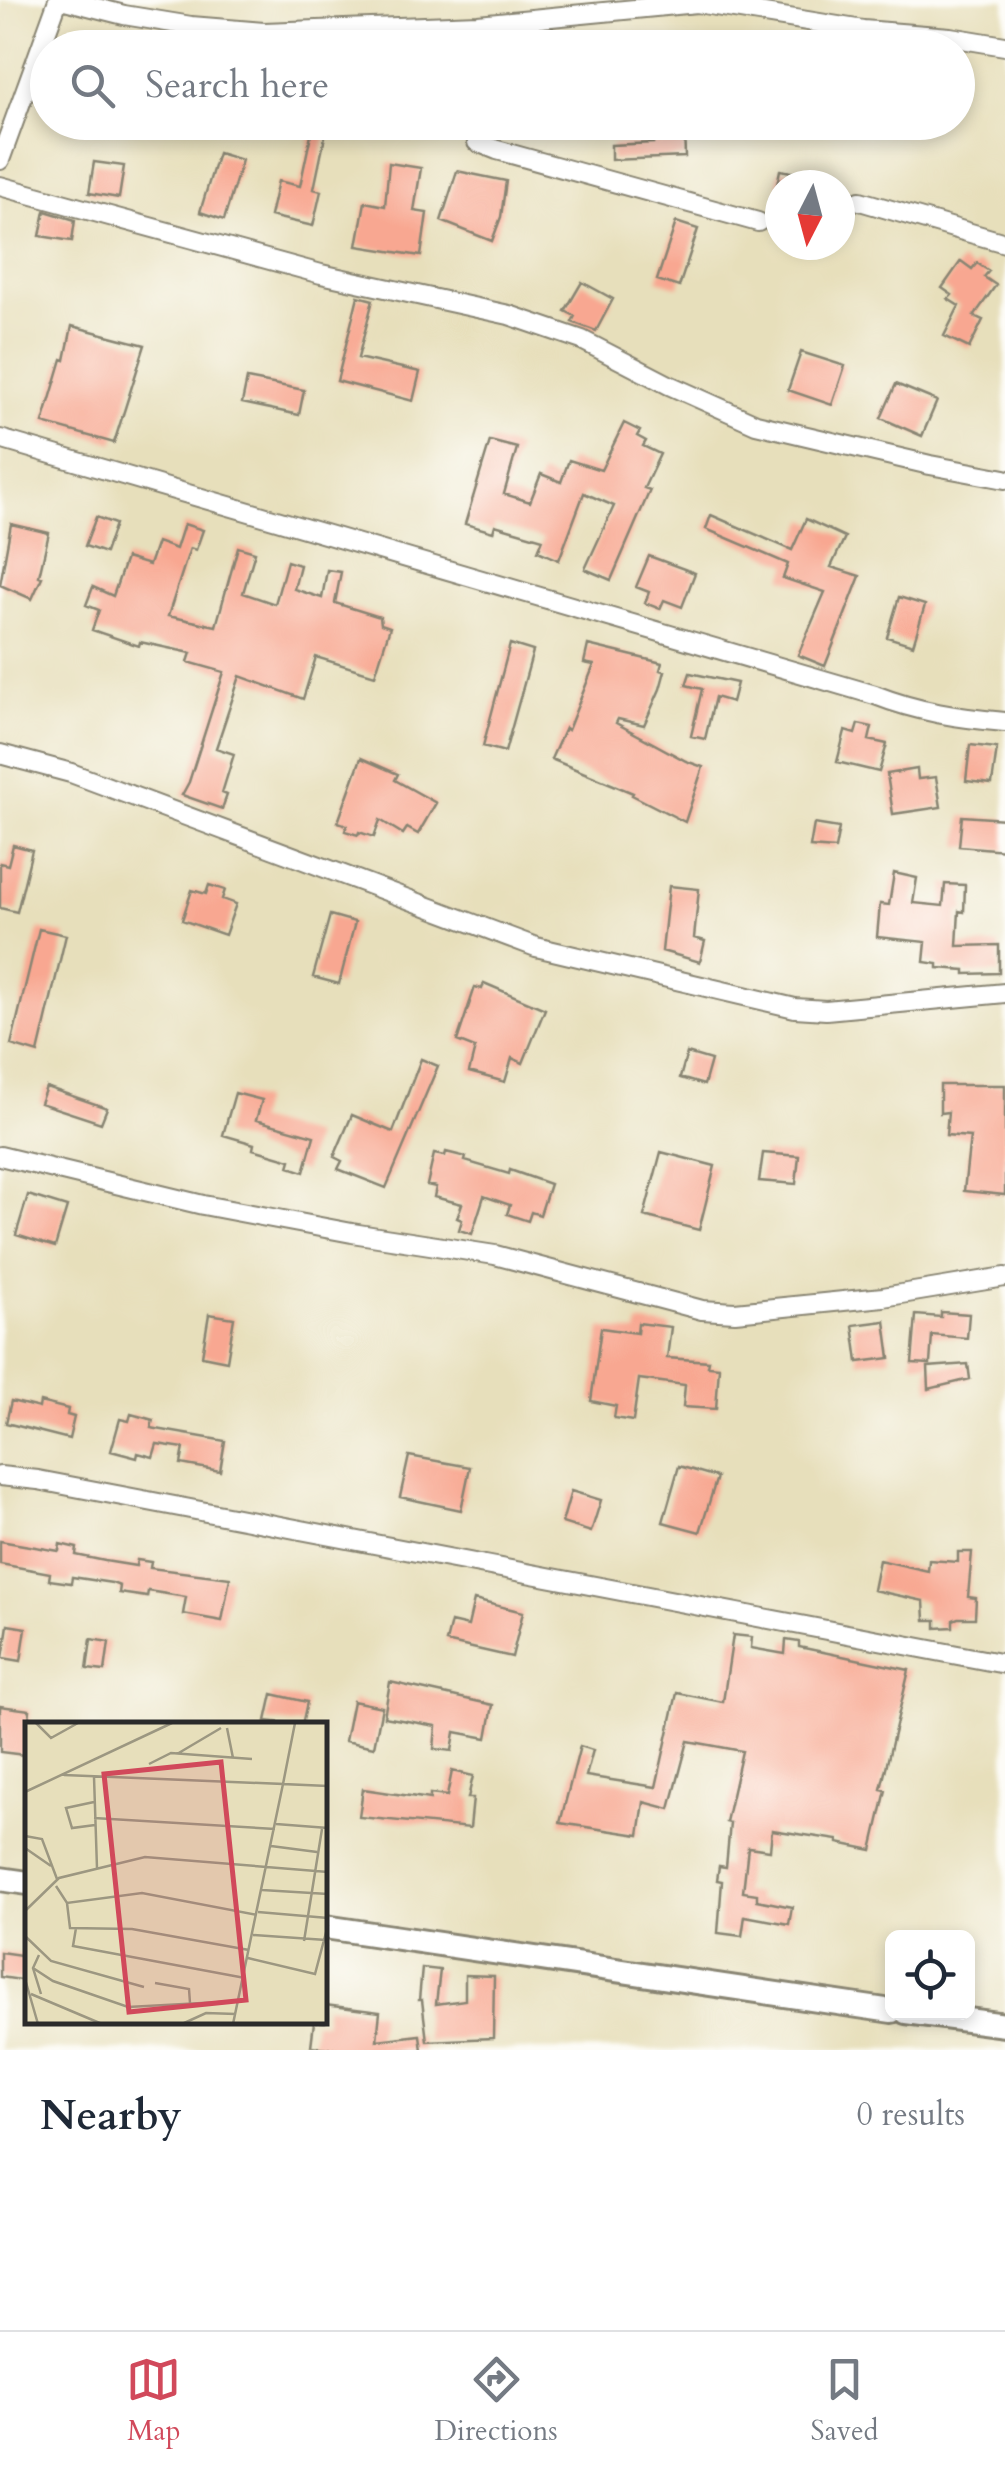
<!DOCTYPE html>
<html lang="en">
<head>
<meta charset="utf-8">
<style>
  :root { --surface:#fff; --page:#f6f6f7; --text:#1f2937; --muted:#747a83; --line:#e0e1e3; --accent:#d1495b }
  body { margin:0; font-family:Cardo,serif; background:var(--page); color:var(--text) }
  .controls { position:absolute; right:30px; bottom:30px; display:grid; overflow:hidden; border-radius:15px; box-shadow:0 5px 15px #0003 }
  .controls button { width:90px; height:90px; display:grid; place-items:center; padding:0; border:0; border-bottom:2px solid var(--line); background:var(--surface); color:var(--text); font:50px sans-serif }
  .compass { position:absolute; left:765px; top:170px; width:90px; height:90px; border-radius:50%; background:var(--surface); box-shadow:0 5px 15px #0003; rotate:186deg }
  .list { margin:0; padding:0; list-style:none }
  h2 { display:flex; justify-content:space-between; align-items:center; height:130px; margin:0; padding:0 40px; font-size:42px }
  h2 small { font-size:32px; font-weight:400; color:var(--muted) }
  .icon { flex:none; width:55px; height:55px; fill:none; stroke:currentColor; stroke-width:2; stroke-linecap:round; stroke-linejoin:round }
  .map { position:relative; flex:none; width:1005px; height:2050px; overflow:hidden }
  .search { position:absolute; background:var(--surface); box-shadow:0 5px 15px #0003; left:30px; right:30px; top:30px; height:110px; display:flex; align-items:center; gap:25px; box-sizing:border-box; padding:0 35px; border-radius:55px; color:var(--muted); font-size:38px }
  .sheet { height:280px; background:var(--surface) }
  nav { display:flex; justify-content:space-around; align-items:center; box-sizing:border-box; height:140px; border-top:2px solid var(--line); background:var(--surface); font-size:28px; color:var(--muted) }
  nav a { display:grid; justify-items:center; gap:5px }
  nav .on { color:var(--accent) }
  .map>svg:first-child { display:block }
  .building { fill:#f8a791 }
  .lines { fill:none; stroke-linecap:round; stroke-linejoin:round }
  .minor-casing { stroke:#898573; stroke-width:22 }
  .tertiary-casing { stroke:#898573; stroke-width:28 }
  .minor { stroke:#fff; stroke-width:18 }
  .tertiary { stroke:#fff; stroke-width:22 }
  .inset-road { fill:none; stroke:#9c9781; stroke-width:2.5 }
  .view { fill:#d1495b; fill-opacity:0.15; stroke:#d1495b; stroke-width:5 }
  .inset-edge { fill:none; stroke:#2b2b2b; stroke-width:5 }
</style>
</head>
<body>
<div class="map">
<svg width="1005" height="2050" viewBox="0 0 1005 2050">
  <rect width="100%" height="100%" fill="#fdfcf7"/>
  <filter id="ink" filterUnits="userSpaceOnUse"><feTurbulence type="fractalNoise" baseFrequency=".01" numOctaves="2"/><feDisplacementMap in="SourceGraphic" scale="20" xChannelSelector="R" yChannelSelector="G"/><feConvolveMatrix kernelMatrix="1 2 1 2 8 2 1 2 1" color-interpolation-filters="sRGB"/></filter>
  <filter id="wash" filterUnits="userSpaceOnUse"><feTurbulence type="fractalNoise" baseFrequency=".0048" numOctaves="4" result="noise"/><feDisplacementMap in="SourceGraphic" scale="40" xChannelSelector="R" yChannelSelector="G"/><feGaussianBlur stdDeviation="2.25" result="paint"/><feColorMatrix in="noise" values="0 0 0 0 0 0 0 0 0 0 0 0 0 0 0 0 0 1.4 0 .05"/><feComposite in="paint" operator="in"/></filter>
  <g filter="url(#wash)">
    <rect width="100%" height="100%" fill="#e7dfbb"/>
    <g id="blocks">
      <!-- building -->
      <path class="building" d="M313,125L327,127L314,189L321,191L313,226L270,216L278,181L300,186Z
        M650,128H684L685,157L611,160V145L653,143Z
        M218,153L242,160L224,220L200,212Z
        M94,162L124,166L119,198L89,193Z
        M389,163L421,168L414,211L427,213L421,256L357,246L365,202L385,206Z
        M780,170L826,178L825,185H777Z
        M457,171L506,181L501,217L492,241L441,221Z
        M45,211L75,220L72,241L40,236Z
        M676,222L698,229L679,287L657,280Z
        M961,261L972,269L977,263L989,271L984,277L996,285L974,316L983,320L969,348L944,336L959,306L948,299L952,295L942,288Z
        M582,282L613,299L596,331L572,322L575,316L565,311Z
        M358,296L373,300L358,358L420,372L413,401L337,381Z
        M72,326L145,345L114,443L43,423L62,359L65,360Z
        M801,352L845,366L832,405L788,390Z
        M247,379L304,390L299,415L242,403Z
        M896,384L937,401L922,436L881,418Z
        M624,423L640,431L637,436L646,441L643,446L660,454L644,488L650,490L611,580L585,569L614,506L584,493L559,560L538,551L543,539L495,525L493,532L465,524L490,441L517,448L504,494L530,502L541,474L561,482L569,460L601,470Z
        M711,515L792,550L806,519L845,537L831,567L860,576L825,666L798,655L825,592L783,578L788,564L706,529Z
        M96,517L115,524L105,553L85,546Z
        M11,524L49,533L39,576L42,577L32,599L0,585Z
        M184,524L203,530L196,550L190,548L168,616L216,626L238,547L255,552L243,593L275,604L287,561L300,565L294,589L322,598L327,570L341,572L335,603L380,617L381,624L390,627L375,675L316,657L303,699L240,676L216,748L234,754L222,793L227,795L222,809L182,795L189,782L224,672L188,662L191,653L140,642L139,646L92,630L99,610L86,605L93,587L113,596L126,558L149,565L157,542L176,549Z
        M649,556L695,573L682,607L664,600L660,609L645,603L649,592L636,587Z
        M899,597L925,605L913,645L887,637Z
        M510,644L533,651L505,752L483,746Z
        M588,645L662,663L660,670L665,671L660,689L644,725L618,719L616,723L686,761L703,767L685,822L632,795L633,793L551,759L565,728L568,730L594,665L584,663Z
        M690,673L737,683L732,702L715,697L705,739L691,736L702,689L686,685Z
        M858,724L872,727L869,740L887,744L879,772L837,762L845,731L855,734Z
        M970,745L997,748L992,784L966,781Z
        M361,758L398,774L395,780L436,803L418,834L407,828L403,834L380,820L374,837L359,832L358,835L345,831L347,825L338,822Z
        M917,769L918,779L936,777L941,807L893,814L887,774Z
        M962,816L1005,819V850L959,846Z
        M814,824L839,828L835,849L810,847Z
        M13,845L32,850L17,912L0,908V863L8,865Z
        M894,873L917,878L913,903L943,906L945,884L965,885L964,912L959,911L957,946L999,945V973L965,974V970L938,968V964L924,962L926,942L877,937L880,904L889,905Z
        M209,885L225,890L222,899L236,904L225,935L182,920L192,890L206,894Z
        M669,886L699,889L694,938L705,941L700,962L662,951Z
        M330,915L355,922L339,984L313,977Z
        M39,929L66,935L38,1053L11,1045Z
        M484,983L545,1009L523,1063L512,1058L505,1082L469,1072L475,1048L457,1041L475,987L482,989Z
        M687,1053L711,1060L704,1085L680,1078Z
        M421,1059L438,1066L386,1188L338,1169L342,1161L334,1157L352,1115L393,1132Z
        M940,1085H1005V1195L964,1191L970,1137L946,1135L948,1112L940,1113Z
        M46,1087L107,1108L101,1123L40,1103Z
        M235,1093L262,1100L256,1120L314,1136L304,1172L289,1167L291,1160L253,1149L254,1144L223,1135Z
        M446,1152L466,1157L465,1161L509,1174L510,1170L550,1184L540,1215L531,1212L528,1221L507,1214L510,1205L484,1196L472,1234L459,1230L462,1220L457,1218L462,1204L434,1197L436,1187L427,1185L434,1154L445,1156Z
        M661,1152L715,1166L699,1230L644,1216Z
        M763,1153L799,1156L796,1184L759,1181Z
        M28,1195L67,1207L55,1247L16,1235Z
        M941,1312L969,1314L967,1338L932,1335L930,1364L912,1363L916,1315L941,1317Z
        M209,1314L234,1318L227,1361L202,1356Z
        M885,1321L890,1358L858,1362L853,1325Z
        M638,1323L671,1327L667,1358L709,1361L708,1366L719,1367L716,1409L683,1407L685,1385L639,1379L633,1421L614,1418L616,1406L591,1401L601,1328L637,1333Z
        M968,1364L970,1379L929,1389L928,1367Z
        M11,1401L39,1408L40,1402L68,1409L67,1415L74,1417L69,1439L6,1423Z
        M131,1414L153,1420L151,1428L225,1441L220,1471L181,1464L184,1448L157,1444L153,1457L138,1453L137,1458L111,1451L120,1419L129,1421Z
        M409,1456L470,1467L461,1510L400,1497Z
        M679,1466L717,1477L700,1532L663,1522Z
        M571,1491L601,1500L591,1532L562,1523Z
        M0,1541L59,1551L60,1544L77,1548L76,1555L105,1561L136,1566L137,1560L151,1562L150,1568L230,1578L222,1621L183,1614L186,1597L148,1591L147,1597L119,1593L120,1586L112,1583L72,1577L71,1583L49,1580L50,1573L0,1564Z
        M958,1552H972L968,1597L976,1598L975,1618H958L953,1620V1627L936,1628V1620H925L924,1601L873,1590L879,1560L928,1571L929,1560L958,1562Z
        M474,1600L523,1612L512,1657L446,1642L451,1622L468,1626Z
        M8,1625L26,1628L21,1661L3,1658Z
        M733,1635L752,1637L751,1648L785,1654L786,1640L799,1642V1647L909,1670L881,1789L886,1790L872,1850L838,1843V1840L772,1830L770,1850L748,1847L743,1892L757,1894V1900L792,1907L789,1924L745,1916L742,1936L718,1933L722,1881L717,1880L719,1866L726,1867L730,1823L726,1822L742,1751L688,1741L670,1809L644,1802L639,1835L560,1823L580,1746L593,1750L586,1776L656,1787L677,1693L723,1702Z
        M91,1639L109,1642L105,1671L87,1669Z
        M390,1682L493,1705L487,1738L455,1732L452,1751L434,1749L436,1726L384,1717Z
        M272,1694L307,1702L302,1725L266,1721Z
        M353,1701L382,1707L374,1747L345,1741Z
        M0,1706L30,1710L25,1755L0,1752Z
        M452,1771L473,1776L468,1798H473L470,1828L359,1817L363,1789L430,1799V1794L447,1796Z
        M0,1952L28,1956V1981L0,1977Z
        M422,1968L440,1970L436,2004L465,2000V1975L494,1976L493,2038L427,2041L422,2000H419Z
        M325,2005L380,2012L377,2040L420,2035L422,2050H343L311,2046L314,2022H325Z"/>
    </g>
  </g>
  <g filter="url(#ink)">
    <use href="#blocks" fill-opacity="0" stroke="#898573" stroke-width="2.5"/>
    <g class="lines">
      <defs>
        <path id="minor" d="M65,0L124,15L191,26L264,32L478,24L697,3L863,30L950,37L1005,46
          M477,48L478,24
          M474,122L477,142L497,150L758,222
          M0,160L58,0
          M0,186L321,274L509,315L582,340L669,385L756,424L930,465L1005,479
          M860,201L1005,243
          M0,439L875,695C918,712 959,718 1005,722
          M0,754L71,773L536,947L795,1008L826,1010L1005,993
          M0,1156L203,1205L352,1233L495,1255L702,1310L735,1312L883,1297L1005,1277
          M0,1476L38,1480L1005,1664"/>
        <path id="tertiary" d="M0,1879L28,1883
          M325,1927L892,2011
          M906,2012L1005,2025"/>
      </defs>
      <!-- minor casing -->
      <use href="#minor" class="minor-casing"/>
      <!-- tertiary casing -->
      <use href="#tertiary" class="tertiary-casing"/>
      <!-- minor -->
      <use href="#minor" class="minor"/>
      <!-- tertiary -->
      <use href="#tertiary" class="tertiary"/>
    </g>
  </g>
  <!-- overview -->
  <g transform="translate(25 1722)">
    <rect width="302" height="302" fill="#e7dfbb"/>
    <path class="inset-road" d="M11,1L26,16L53,1M270,1L258,62L303,64M202,6L208,36M152,32L196,6M124,42L146,31L227,37M39,53L258,62L208,302M69,55L72,146M0,70L147,1M69,80L41,86L47,106L70,103M69,96L250,107M251,102L303,106M0,114L17,117L32,157M246,124L292,130M0,126L26,144M31,164L42,181L117,171L232,193M237,168L303,172M42,181L45,206L107,207L224,228M0,189L34,156L120,135L303,150M233,190L303,196M51,206L48,224L220,256M228,213L301,218M0,214L26,239L119,265M279,219L297,107M14,233L8,246L16,272M223,236L290,252L303,203M8,246L28,259L103,285L214,279M0,257L13,302M130,261L164,267L165,281M6,272L77,302M157,302L181,291L211,292"/>
    <path class="view" d="M196,40L221,278L104,290L79,52Z"/>
    <rect width="302" height="302" class="inset-edge"/>
  </g>
</svg>
<div class="controls">
<button><svg class="icon" aria-label="locate" viewBox="0 0 24 24"><circle cx="12" cy="12" r="6"/><path d="M12 2v4M12 18v4M2 12h4M18 12h4"/></svg></button>
</div>
<svg class="compass" viewBox="-18 -18 36 36"><path d="M0-13l5 13h-10z" fill="#e53935"/><path d="M0 13l5-13h-10z" fill="#747a83"/></svg>
<div class="search"><svg class="icon" aria-label="search" viewBox="0 0 24 24"><circle cx="10" cy="10" r="6"/><path d="M15 15l6 6"/></svg>Search here</div>
</div>
<section class="sheet">
<h2>Nearby<small>0 results</small></h2>
<ul class="list">
</ul>
</section>
<nav>
<a class="on"><svg class="icon" aria-label="map" viewBox="0 0 24 24"><path d="M3 6l6-2 6 2 6-2v14l-6 2-6-2-6 2zM9 4v14M15 6v14"/></svg>Map</a>
<a><svg class="icon" aria-label="directions" viewBox="0 0 24 24"><path d="M12 3l9 9-9 9-9-9zM9 14v-3h6M13 9l2 2-2 2"/></svg>Directions</a>
<a><svg class="icon" aria-label="saved" viewBox="0 0 24 24"><path d="M7 4h10v16l-5-4-5 4z"/></svg>Saved</a>
</nav>
</body>
</html>
